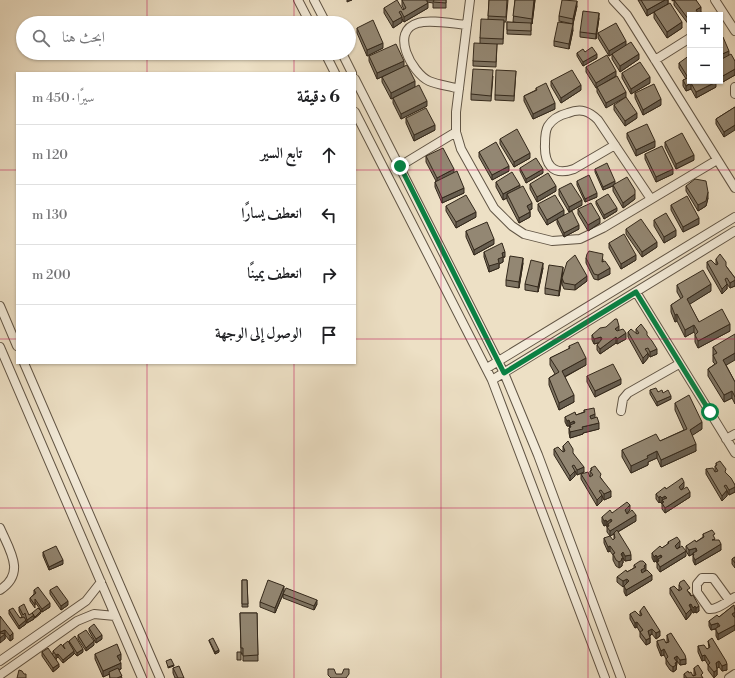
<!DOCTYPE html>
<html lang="ar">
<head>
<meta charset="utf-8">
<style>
  :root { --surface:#fff; --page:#f2f2f2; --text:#202124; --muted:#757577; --line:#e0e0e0 }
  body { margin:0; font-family:"Libre Bodoni",Amiri,serif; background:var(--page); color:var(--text); direction:rtl }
  .controls { position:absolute; right:12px; top:12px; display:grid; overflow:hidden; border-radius:0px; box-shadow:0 1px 3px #0004 }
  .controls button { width:36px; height:36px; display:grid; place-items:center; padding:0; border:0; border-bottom:1px solid var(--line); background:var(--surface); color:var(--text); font:20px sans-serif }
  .stop { position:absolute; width:12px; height:12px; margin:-9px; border:3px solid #0b8043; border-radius:50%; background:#fff }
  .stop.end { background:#0b8043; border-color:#fff; box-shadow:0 1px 4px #0008 }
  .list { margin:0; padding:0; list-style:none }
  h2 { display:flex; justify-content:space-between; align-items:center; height:52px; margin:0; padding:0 16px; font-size:17px }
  h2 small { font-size:13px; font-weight:400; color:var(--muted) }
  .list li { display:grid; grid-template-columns:26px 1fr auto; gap:12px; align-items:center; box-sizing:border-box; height:60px; padding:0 16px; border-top:1px solid var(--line) }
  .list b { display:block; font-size:15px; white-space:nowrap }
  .list em { font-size:13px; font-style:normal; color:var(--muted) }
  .icon { flex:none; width:22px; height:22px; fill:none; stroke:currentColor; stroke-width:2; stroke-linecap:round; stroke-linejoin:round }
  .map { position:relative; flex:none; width:735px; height:678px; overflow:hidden; direction:ltr }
  .search { position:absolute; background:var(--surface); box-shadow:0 1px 3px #0004; left:16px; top:16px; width:340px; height:44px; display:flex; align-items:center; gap:10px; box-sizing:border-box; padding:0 14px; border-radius:22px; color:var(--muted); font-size:15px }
  .panel { position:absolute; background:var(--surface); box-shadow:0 1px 3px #0004; left:16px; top:72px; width:340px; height:292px; border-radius:0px; direction:rtl }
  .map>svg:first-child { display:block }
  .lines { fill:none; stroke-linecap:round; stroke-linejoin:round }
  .minor-casing { stroke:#615545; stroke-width:10 }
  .minor { stroke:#f3ebd9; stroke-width:8 }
  .wall { fill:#7e7463; stroke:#32271a }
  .shaded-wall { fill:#675e50; stroke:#32271a }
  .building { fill:#938773; stroke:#32271a }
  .route { stroke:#0b8043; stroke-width:5 }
  .grid { fill:none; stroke:#c2185b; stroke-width:1; stroke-opacity:0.55 }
</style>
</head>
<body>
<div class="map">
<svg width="735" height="678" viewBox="0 0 735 678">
  <rect width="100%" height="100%" fill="#ede0c5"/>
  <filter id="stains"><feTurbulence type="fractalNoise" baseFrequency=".005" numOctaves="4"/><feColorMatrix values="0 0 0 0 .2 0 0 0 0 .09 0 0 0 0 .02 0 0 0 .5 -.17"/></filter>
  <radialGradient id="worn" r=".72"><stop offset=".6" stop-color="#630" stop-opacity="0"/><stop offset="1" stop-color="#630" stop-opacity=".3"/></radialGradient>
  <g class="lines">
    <defs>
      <path id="minor" d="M298,0L310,23
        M314,0L326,23
        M470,0L456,112V132L461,149L494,208L512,226L524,234L552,241L580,239L603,228L717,160
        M613,0L627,15L735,188
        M715,0L735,31
        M325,53L335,73
        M342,53L352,73
        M655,60L690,38
        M355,79L504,373L538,455L621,678
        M735,87V94
        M459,89C450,86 438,85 429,81C412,73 389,31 418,23C430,19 454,24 467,25
        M355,112L492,380L605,678
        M615,145L574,169C552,177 544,163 545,144C545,137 545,131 548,126C553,118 560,115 568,113C581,108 589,111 598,120L651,199
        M400,166L456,132
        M636,292L735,453
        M0,306L17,346
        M0,347L142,678
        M24,363L160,678
        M487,368L735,217
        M492,380L735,231
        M621,411L623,399L628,393L679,364
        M726,439L735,434
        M0,528C10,551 26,573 0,590
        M729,600L713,578H702L697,584V592L709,609C718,610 727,601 735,597
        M0,661L86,601L101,582
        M0,675L77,621L94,614L115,616
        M729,678L735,674"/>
    </defs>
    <!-- minor casing -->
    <use href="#minor" class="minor-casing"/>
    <!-- minor -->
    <use href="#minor" class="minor"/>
  </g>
  <!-- wall -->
  <path class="wall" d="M402,0L428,8L404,22L402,19V22L393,28L384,13V8L403,10L404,9L402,6Z
    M427,0H446V8H433V3L427,2Z
    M489,0H508L506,22H504L503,44H497L496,67L473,66V61L480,43V38L488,19Z
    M515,0H535L532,24H531V35L507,34V22L519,23L513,22Z
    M638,0H668V4L682,28L667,38L654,18V12L668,4L647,16Z
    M672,0H696L701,12L698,14V15H690V25H689L674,5V0L672,1Z
    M577,6L573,24L559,21V16Z
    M599,18L596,39L580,37V32Z
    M357,28L383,48L367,56L357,33Z
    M573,30L569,49L554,46V41Z
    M598,33L626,45L639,59L620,72L612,59V54L609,56L598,38Z
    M585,52L597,58L583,66L577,56V53Z
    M729,55L735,61V75L721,83L720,81V60Z
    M369,56L404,66L415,87L391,99L382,82V77L393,72L377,79L369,61Z
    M679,63L716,87L696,98L691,89L686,91L683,86V80L686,79L679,68Z
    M586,67L616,76L606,108L597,92V88H596L586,72Z
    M516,71L514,101L495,100V95Z
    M622,73L650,83L631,94L622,78Z
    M493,76L491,101L471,100V94Z
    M551,81L581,90L561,103L551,86Z
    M536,88L555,109L533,119L524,101V96L536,90Z
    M635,93L661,105L643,115L635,98Z
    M393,98L427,106L401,119L393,103Z
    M614,105L637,118L625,126L614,110Z
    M735,107L724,137L716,124V119Z
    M406,118L435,130L414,141L406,123Z
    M627,133L655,147L636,156L627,138Z
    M500,139L530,158L514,167L500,144Z
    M665,142L694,160L676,169L665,147Z
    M479,152L509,171L492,180L479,157Z
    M645,154L673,174L656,182L645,159Z
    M426,156L454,173L464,193L442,203L435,187V182L436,181L426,162Z
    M520,168L543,173L526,183L520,171Z
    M595,169L635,199L623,208L613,191V186L603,190L595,172Z
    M577,181L597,197L585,202L577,185Z
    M496,182L520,188L532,209L530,210V217L519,223L507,200V198L503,200L496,187Z
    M530,184L556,191L537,202L530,189Z
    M686,186L708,198L706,206L698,211L686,191Z
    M559,189L582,205L569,212L559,195Z
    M596,201L617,211L604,219L596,204Z
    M538,204L564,215L579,229L564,237L557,223V219L547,225L538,210Z
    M671,205L699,224L683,232L671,210Z
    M446,206L476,217L456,228L446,211Z
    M578,209L600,223L588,231L578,214Z
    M654,220L676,236L664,243L654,226Z
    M626,229L657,247L642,257L626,234Z
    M466,231L494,244L474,255L466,237Z
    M609,243L636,260L621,269L609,248Z
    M484,252L505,257H503V262L499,264V268L489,272L484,257Z
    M586,258L603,259V262L610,274L598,280L594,279L586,263Z
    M716,259L726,266L735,278V286L730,288L727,284V289L722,294L707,268V262L716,265Z
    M523,263L519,288L506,286V280Z
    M543,268L538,292L525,290V284Z
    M563,272L559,296L545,294V288Z
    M562,278L587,281L575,290L564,289L562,284Z
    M677,285L711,291L689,304L699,322L730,331L698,348L695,342V334L694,332L685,337L677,321L675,322L671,312V305L681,299L677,292Z
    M636,329L647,335L657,354L650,357L648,354V358L643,364L628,337V332L636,334Z
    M619,331L626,339L617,344L616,343L600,354L597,350V345L599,343L594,344L592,340V335Z
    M569,346L586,365L565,377L574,402L559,410L549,385V378L555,374L550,365V358L569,349Z
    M713,347L726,365L735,382V404L732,398L724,402L708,376V369L715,364L713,362Z
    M587,376L621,384L595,397L587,382Z
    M650,390L658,392L663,393L671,399L657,406L650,394Z
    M675,403L702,429L692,435L696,451L661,467L657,458L648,462V465L631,473L622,457V450L660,441L684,430L675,410Z
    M584,410L595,418L599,429L583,433V434L570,438L569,433V428L570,427L569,426H567L565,422V417L576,415L584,412Z
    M563,446L573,453L584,472L577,475L575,471V476L570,481L554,455V449L563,452Z
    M716,463L726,473L735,485V492L729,495L727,491V496L722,501L706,474V469L715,471V466H716Z
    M591,468L601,478L611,497L604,500L602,496V501L597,506L581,479V474L590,476V471L591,470Z
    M684,487L681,490L690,497L665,513L662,509V504L660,502L659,503L656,499V494L666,489Z
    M630,510L627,513L636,521L618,532L631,560L625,561L623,558V563L622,564V566L619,568L616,566L613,560V555L610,551L608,552L604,543V538L613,540L614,539V534L610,536L607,532V527L606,525L604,526L602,522V517L612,513Z
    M703,534L715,540L721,550L695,565L693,561V554L689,556L686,551V546L696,542L703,537Z
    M668,542L680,546L677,549L686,556L660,572L657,568V563L656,561L654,562L652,558V553L662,548L668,544Z
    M43,552L63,564L49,570L43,556Z
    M735,557V568L732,564V559Z
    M634,565L646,570L645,571L652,580L626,596L624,592V586L623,587L617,582V577L627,572L634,568Z
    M242,580H247L248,607H242Z
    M679,585L690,593L699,611L696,613L695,612L693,613L691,609V614L686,620L670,594V588L679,590Z
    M34,590L50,607L42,612L35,602V608L30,601V598L34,594Z
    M50,590L68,605L61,610L50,594Z
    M284,592L275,613L260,607V602Z
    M283,594L317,604L314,610L283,598Z
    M734,605L718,640L716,636V629L711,630L709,626V621L719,617Z
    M19,607L29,615L41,613L35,618L34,617V619L27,623L26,621V624L19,629L9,614V610L20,618L22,617L19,611Z
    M640,611L660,636L656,639L652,634L650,636V643L646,645L640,637V632L637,627L635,628L630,619V614L640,616Z
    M240,613H257L258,661H243V654H241Z
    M0,616L13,639L10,641L5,635V639Z
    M89,628L102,639L96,643L89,631Z
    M78,635L94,645L86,651L78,639Z
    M667,635L686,664L680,665L677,661V662L676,670L673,672L670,670L666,664V659L664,655L661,656L657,646V641L666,643L667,642Z
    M209,640L219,652L215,654L209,641Z
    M69,641L83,652L77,656L74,653V654L63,663L58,657L56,659L59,667L53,672L42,656V652L53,654V651L63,647V645L69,643Z
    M708,641L727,670L722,671L719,667L717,668V675L714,678L708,670V665L705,660L702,661L698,652V646L707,649L709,648Z
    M95,654L121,660L119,661L121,669L119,670L122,678H110L109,674L103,677L95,659Z
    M173,668L184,678H175L173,673Z
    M694,668L703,678H684V674L689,673L693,676L694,675Z"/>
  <!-- shaded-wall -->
  <path class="shaded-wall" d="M347,0H352L347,2Z
    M534,0H535L532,24V19Z
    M665,0H668V4L647,16V10Z
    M577,1V6L573,24V19Z
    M428,3V8L404,22V17Z
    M701,7V12L698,14V15H696V10Z
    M599,13V18L596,39V34Z
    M402,17V22L393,28V22Z
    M682,22V28L667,38V32Z
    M573,24V30L569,49V44Z
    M626,41V46L609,56V51Z
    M383,43V48L367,56V50Z
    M729,51V56L720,60V55Z
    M597,54V58L583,66V62Z
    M639,54V59L620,72V66Z
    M404,61V67L377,79V73Z
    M735,69V75L721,83V77Z
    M616,71V76L596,88V83Z
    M690,74V79L687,81V76Z
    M650,77V83L631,94V89Z
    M415,81V87L391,99V93Z
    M716,82V87L696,98V92Z
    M691,83V89L686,91V86Z
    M581,85V90L561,103V98Z
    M626,92V97L606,108V103Z
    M661,99V105L643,115V110Z
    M427,101V106L401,119V114Z
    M555,103V109L533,119V114Z
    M637,113V118L625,126V121Z
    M435,125V130L414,141V135Z
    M735,125V130L724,137V132Z
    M655,141V147L636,156V150Z
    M530,153V158L514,167V162Z
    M694,155V160L676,169V164Z
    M509,166V171L492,180V175Z
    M454,169V174L437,183V178Z
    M543,169V173L526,183V179Z
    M673,169V174L656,182V177Z
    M615,181V185L603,190V187Z
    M520,185V190L507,194V198L503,200V194Z
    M556,186V191L537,202V197Z
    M464,188V193L442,203V198Z
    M708,192V198L706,206L698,211V205Z
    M597,193V197L585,202V199Z
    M635,194V199L623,208V203Z
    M582,200V205L569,212V207Z
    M532,203V209L527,211V206Z
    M617,208V211L604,219V215Z
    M564,210V215L547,225V220Z
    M476,212V217L456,228V222Z
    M530,212V217L519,223V218Z
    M600,218V223L588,231V225Z
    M699,218V224L683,232V227Z
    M579,225V229L564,237V233Z
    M676,230V236L664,243V237Z
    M494,239V244L474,255V250Z
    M657,242V247L642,257V252Z
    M505,252V257H503V262L499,264V268L489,272V266L498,259L502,253Z
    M636,255V260L621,269V264Z
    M523,258V263L519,288V282Z
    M543,263V268L538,292V287Z
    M563,267V272L559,296V291Z
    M610,268V274L598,280V275Z
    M587,276V281L575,290V285Z
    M735,280V286L730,288V283Z
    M711,284V291L687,306V299Z
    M727,284V289L722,294V289Z
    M677,314V321L675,322V315Z
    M730,324V331L698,348V341Z
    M694,325V332L685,337V330Z
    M619,326V332L615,334V329Z
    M626,333V339L617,344V339Z
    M601,337V342L594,344V339Z
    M616,337V343L600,354V349Z
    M657,349V354L650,357V352Z
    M648,353V358L643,364V358Z
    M735,353V360L723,367V360Z
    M586,358V365L562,378V371Z
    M621,379V384L595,397V391Z
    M732,391V398L724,402V395Z
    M574,395V402L559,410V403Z
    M671,396V399L657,406V402Z
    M595,414V419L590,421V416Z
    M569,420V426H567V421Z
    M574,421V427L570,425V428V423Z
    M702,422V429L690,437V430Z
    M599,423V429L583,433V434L570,438V432L582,427Z
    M696,444V451L661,467V460Z
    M657,451V458L648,462V465L631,473V466L647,456Z
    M584,467V472L577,475V470Z
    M575,471V476L570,481V476Z
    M684,482V487L679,492V487Z
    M735,487V492L729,495V490Z
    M727,490V496L722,501V496Z
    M611,491V497L604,500V494Z
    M690,492V497L665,513V508Z
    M602,495V501L597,506V500Z
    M660,496V502L659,503V498Z
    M665,496V501L662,500V504V498Z
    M630,505V510L625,516V510Z
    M636,515V521L614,534V533V534L610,536V531Z
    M611,519V525L608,524V527H607V522Z
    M606,520V525L604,526V521Z
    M680,541V546L675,551V546Z
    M721,544V550L695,565V560Z
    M610,546V551L608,552V547Z
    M696,548V553H693V554L689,556V550Z
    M686,551V556L660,572V567Z
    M623,552V563L622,564V566L619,568V562L621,554Z
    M631,555V560L625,561V556Z
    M656,555V561L654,562V557Z
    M661,555V560L658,559V562L657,563V557Z
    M63,560V564L49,570V567Z
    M646,564V570H645V573L641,575V570L644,566Z
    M652,575V580L626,596V590Z
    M627,579V584L623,587V581Z
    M284,586V592L275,613V608Z
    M317,600V604L314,610V606Z
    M68,601V605L61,610V606Z
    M50,603V607L42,612V609Z
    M691,604V614L686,620V614L689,605Z
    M695,606V612L693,613V608Z
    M699,606V611L696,613V608Z
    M41,611V613L35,618V617Z
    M735,612V618L732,619V614Z
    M34,615V619L27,623V620Z
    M26,620V624L19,629V626Z
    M637,622V627L635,628V623Z
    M718,623V628L711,630V625Z
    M735,625V630L718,640V634Z
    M652,629V634L648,636V631Z
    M5,630V639L0,643V632Z
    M660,631V636L656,639V633Z
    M13,633V639L10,641V636Z
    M102,635V639L96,643V639Z
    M650,638V643L646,645V640Z
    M94,641V645L86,651V648Z
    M83,649V652L77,656V653Z
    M664,649V655L661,656V651Z
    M219,650V652L215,654V652Z
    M74,651V654L63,663V660Z
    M58,654V657L56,659V655Z
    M121,654V660L117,661V656Z
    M705,655V660L702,661V656Z
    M677,656V661L674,663V658Z
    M686,659V664L680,665V660Z
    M719,661V667L716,669V663Z
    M677,662L676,670L673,672V667L675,663Z
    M121,663V669L103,677V671Z
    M59,664V667L53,672V668Z
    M727,664V670L722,671V666Z
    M174,665V666L168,668V667Z
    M717,670V675L714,678V672Z"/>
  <!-- building -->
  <path class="building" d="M397,0L403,10L406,8L402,0H426L428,3L404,17L401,11L399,12L402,17L393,22L384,8Z
    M434,0H446V3L433,2Z
    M489,0H507L506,17L488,16Z
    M515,0H534L532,19L513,16Z
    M562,0L577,1L573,19L559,16Z
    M641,0H665L647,10Z
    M674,0H696L701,7L696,10L698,13L696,15H690V19L689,20Z
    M670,3L682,22L667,32L654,12Z
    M583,11L599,13L596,34L580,32Z
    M481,19L504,20L503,39L480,38Z
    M373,20L383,43L367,50L357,28Z
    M507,22L531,23V31L507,30Z
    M558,22L573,24L569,44L554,41Z
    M616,23L626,41L609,51L598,33Z
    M723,37L729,51L720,55V39Z
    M631,42L639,54L620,66L612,54Z
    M474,43L497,44L496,62L473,61Z
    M396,44L404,61L377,73L369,56Z
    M592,47L597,54L583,62L577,53L583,49L585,52Z
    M731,54L735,61V69L721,77L720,75V60Z
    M607,55L616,71L596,83L586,67Z
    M690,55V74L687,76L679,63Z
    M640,62L650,77L631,89L622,73Z
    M407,65L415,81L391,93L382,77Z
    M473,69L493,70L491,96L471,94Z
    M496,70L516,71L514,96L495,95Z
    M572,70L581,85L561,98L551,81Z
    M617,76L626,92L606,103L597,87Z
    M690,77V81H716V82L696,92L691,83L686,86L683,80Z
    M546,83L555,103L533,114L524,96L537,90L536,88Z
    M654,84L661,99L643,110L635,93Z
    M419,85L427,101L401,114L393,98Z
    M626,97L637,113L625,121L614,105Z
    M735,107V125L724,132L716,119Z
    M426,108L435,125L414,135L406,118Z
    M647,124L655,141L636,150L627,133Z
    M517,129L530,153L514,162L500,139Z
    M682,133L694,155L676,164L665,142Z
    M496,142L509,166L492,175L479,152Z
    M662,146L673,169L656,177L645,154Z
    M443,148L454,169L437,178L426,156Z
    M536,158L543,169L526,179L520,168Z
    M607,163L615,181L603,187L595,169Z
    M457,171L464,188L442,198L435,182Z
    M512,172L520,185L503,194L496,182Z
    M548,173L556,186L537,197L530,184Z
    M589,175L597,193L585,199L577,181Z
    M627,177L635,190V194L623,203L613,185Z
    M695,179L706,181L708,192L706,201L698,205L686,186Z
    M571,183L582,200L569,207L559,189Z
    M523,186L532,203L527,206L530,212L519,218L507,194Z
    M608,194L617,208L604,215L596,201Z
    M466,195L476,212L456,222L446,206Z
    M555,195L564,210L547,220L538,204Z
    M687,196L699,218L683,227L671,205Z
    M591,203L600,218L588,225L578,209Z
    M572,211L579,225L564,233L557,219Z
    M666,213L676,230L664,237L654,220Z
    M641,219L657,242L642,252L626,229Z
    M487,222L494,239L474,250L466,231Z
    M624,234L636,255L621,264L609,243Z
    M502,243L505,252L502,253L503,257L498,259L499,263L489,266L484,252Z
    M589,251L603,254L602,262L605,261L610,268L598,275L594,274L586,258L587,254Z
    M720,254L726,262V266L735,278V280L730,283L727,278L725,279L727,284L722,289L707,262L711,260L716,265L718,264L716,259Z
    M575,255L587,276L575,285L564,283L562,278L567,262Z
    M510,256L523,258L519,282L506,280Z
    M531,260L543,263L538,287L525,284Z
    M549,265L563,267L559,291L545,288Z
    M703,270L711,284L687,299L699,322L722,309L730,324L698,341L695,335L698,332L694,325L685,330L677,314L675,315L671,305L683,297L677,285Z
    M615,319H617L619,326L615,329L617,331L623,329L626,333L617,339L616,337L600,349L597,345L602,339L601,337L594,339L592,335L600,328L606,327Z
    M641,324L647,332V335L652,341L657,349L650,352L648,348L645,349L648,353L643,358L628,332L631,329L637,334L639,333L636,329Z
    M735,334V353L723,360L735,382V397L732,391L724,395L708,369L717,363L713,355L717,353L713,347Z
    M578,342L586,358L562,371L574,395L559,403L549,378L559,372L550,358L570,348L569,346Z
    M613,364L621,379L595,391L587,376Z
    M656,388L658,392L662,390L663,393L668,390L671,396L657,402L650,390Z
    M689,395L702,422L690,430L696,444L661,460L657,451L647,456L648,458L631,466L622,450L656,434L660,441L687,429L675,403Z
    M594,408L595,414L590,416L591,419L597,417L599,423L582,427L583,429L570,432L569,428L571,427L570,425L575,423L574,421L570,423L569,420L567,421L565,417L575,412L576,415L585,412L584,410Z
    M568,441L573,449V453L584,467L577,470L574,465L572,466L575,471L570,476L554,449L558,447L563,452L565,451L563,446Z
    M720,461L726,469L725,472L731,478L735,485V487L729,490L726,485L724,486L727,490L722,496L706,469L713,468L715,472L718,471L715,466L717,465L716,463Z
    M595,466L601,474L600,477L611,491L604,494L601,490L599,491L602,495L597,500L581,474L588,472L590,477L593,475L590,471L592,470L591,468Z
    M682,478L684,482L679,487L681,490L687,487L690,492L665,508L662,503L664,502L662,500L667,498L665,496L662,498L660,496L659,498L656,494L665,487L666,489Z
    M627,502L630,505L625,510L627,514L632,510L636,515L610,531L607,527L609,526L608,524L612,521L611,519L607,522L606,520L604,521L602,517L610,510L612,513Z
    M617,530L630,551L631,555L625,556L623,552L621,554L623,558L621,559L622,560L619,562L616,560L613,554L615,553L610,546L608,547L604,538L610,536L613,540L615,538L614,533Z
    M712,530L715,534L713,535L715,539L712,540H719L721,544L695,560L693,556L694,555L693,553L697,551L696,548L689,550L686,546L695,540L696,542L704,537L703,534Z
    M677,537L680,541L675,546L677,549L682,546L686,551L660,567L657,562L659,561L658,559L662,557L661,555L657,557L656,555L654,557L652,553L660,546L662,548L669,543L668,542Z
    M56,546L63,560L49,567L43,552Z
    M735,557V563L732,559Z
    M640,561H643L646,564L644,566L645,568L641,570L642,573L647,570L652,575L626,590L624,586L629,581L627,579L623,581L617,577L626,570L627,572L636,567L634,565Z
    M242,580H247L248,604H242Z
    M268,580L284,586L275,608L260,602Z
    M684,580L690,588L687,590L691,596L693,595L699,606L696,608L695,606L693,608L691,604L689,605L691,609L686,614L670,588L674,586L679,591L682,589L679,585L680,582Z
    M57,586L68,601L61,606L50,590Z
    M38,587L50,603L42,609L35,599V605L30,598L36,593L34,590Z
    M286,588L317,600L314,606L283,594Z
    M24,604L29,615L32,613L34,615L27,620L25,613L23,615L19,607Z
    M734,605L735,612L732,614L734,617H735V625L718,634L716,630V628L720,626L718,623L711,625L709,621L717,615L719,617Z
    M644,606L660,631L656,633L652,629L648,631L650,638L646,640L640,632L643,630L637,622L635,623L630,614L635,611L640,616L642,615L640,611Z
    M13,608L20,618L24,617L26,620L19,626L9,610Z
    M38,608L41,611L35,617L32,613Z
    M240,613H257L258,655L243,656V648H241Z
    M0,616L13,633L10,636L5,630L0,632Z
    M94,624L102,635L96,639L89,628Z
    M86,630L94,641L86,648L78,635Z
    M0,633L5,634L0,638Z
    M671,633L685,655L686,659L680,660L677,656L674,658L677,662L675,663L676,665L673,667L670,665L666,659L668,657L664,649L661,651L657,641L664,639L666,643L669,642L667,635Z
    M75,636L83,649L77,653L69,641Z
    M213,638L219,650L215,652L209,640Z
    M712,638L726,661L727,664L722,666L719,661L716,663L717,670L714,672L708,665L710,663L705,655L702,656L698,646L704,645L707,649L710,647L708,641Z
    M68,641L74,651L63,660L58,654L56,655L53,651L61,644L65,649L63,645Z
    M117,644L121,654L117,656L121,663L103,671L95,654Z
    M48,648L59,664L53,668L42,652Z
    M237,652H241V660H237Z
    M171,659L174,665L168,667L166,661Z
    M698,665L703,673L701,675L703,678H687L684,674L688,671L689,673L691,672L693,676L696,675L694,668Z
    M179,666L184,678H178L173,668Z
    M118,668L122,676L117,678H110L109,672Z
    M328,669H334L336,674H342L344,669H349V674L346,678H331L328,675Z
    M19,670L22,671L24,674H26V678H17Z"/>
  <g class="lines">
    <!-- route -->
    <path class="route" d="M400,166L504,373L636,292L710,412"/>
  </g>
  <!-- grid -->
  <path class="grid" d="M147,0V23M294,0V23M441,0V678M588,0V678M147,53V73M294,53V73M0,170H17M355,170H735M0,339H17M355,339H735M147,363V678M294,363V678M0,508H735"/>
  <rect width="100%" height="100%" filter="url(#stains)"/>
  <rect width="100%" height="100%" fill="url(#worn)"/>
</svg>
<div class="controls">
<button>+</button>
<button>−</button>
</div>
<div class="stop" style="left:710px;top:412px"></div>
<div class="stop end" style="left:400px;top:166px"></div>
<div class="search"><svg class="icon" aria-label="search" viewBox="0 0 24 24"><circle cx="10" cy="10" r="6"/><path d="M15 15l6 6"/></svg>ابحث هنا</div>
<section class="panel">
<h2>6 دقيقة<small>سيرًا · 450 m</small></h2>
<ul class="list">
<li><svg class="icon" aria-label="ahead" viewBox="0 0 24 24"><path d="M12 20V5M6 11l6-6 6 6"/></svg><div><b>تابع السير</b></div><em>120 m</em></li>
<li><svg class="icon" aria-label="left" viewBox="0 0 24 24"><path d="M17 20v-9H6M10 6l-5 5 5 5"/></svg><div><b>انعطف يسارًا</b></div><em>130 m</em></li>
<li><svg class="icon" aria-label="right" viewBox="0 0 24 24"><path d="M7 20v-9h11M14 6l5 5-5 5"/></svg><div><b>انعطف يمينًا</b></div><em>200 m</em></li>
<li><svg class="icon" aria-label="arrive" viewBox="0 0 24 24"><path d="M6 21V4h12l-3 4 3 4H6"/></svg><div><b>الوصول إلى الوجهة</b></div></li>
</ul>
</section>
</div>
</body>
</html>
